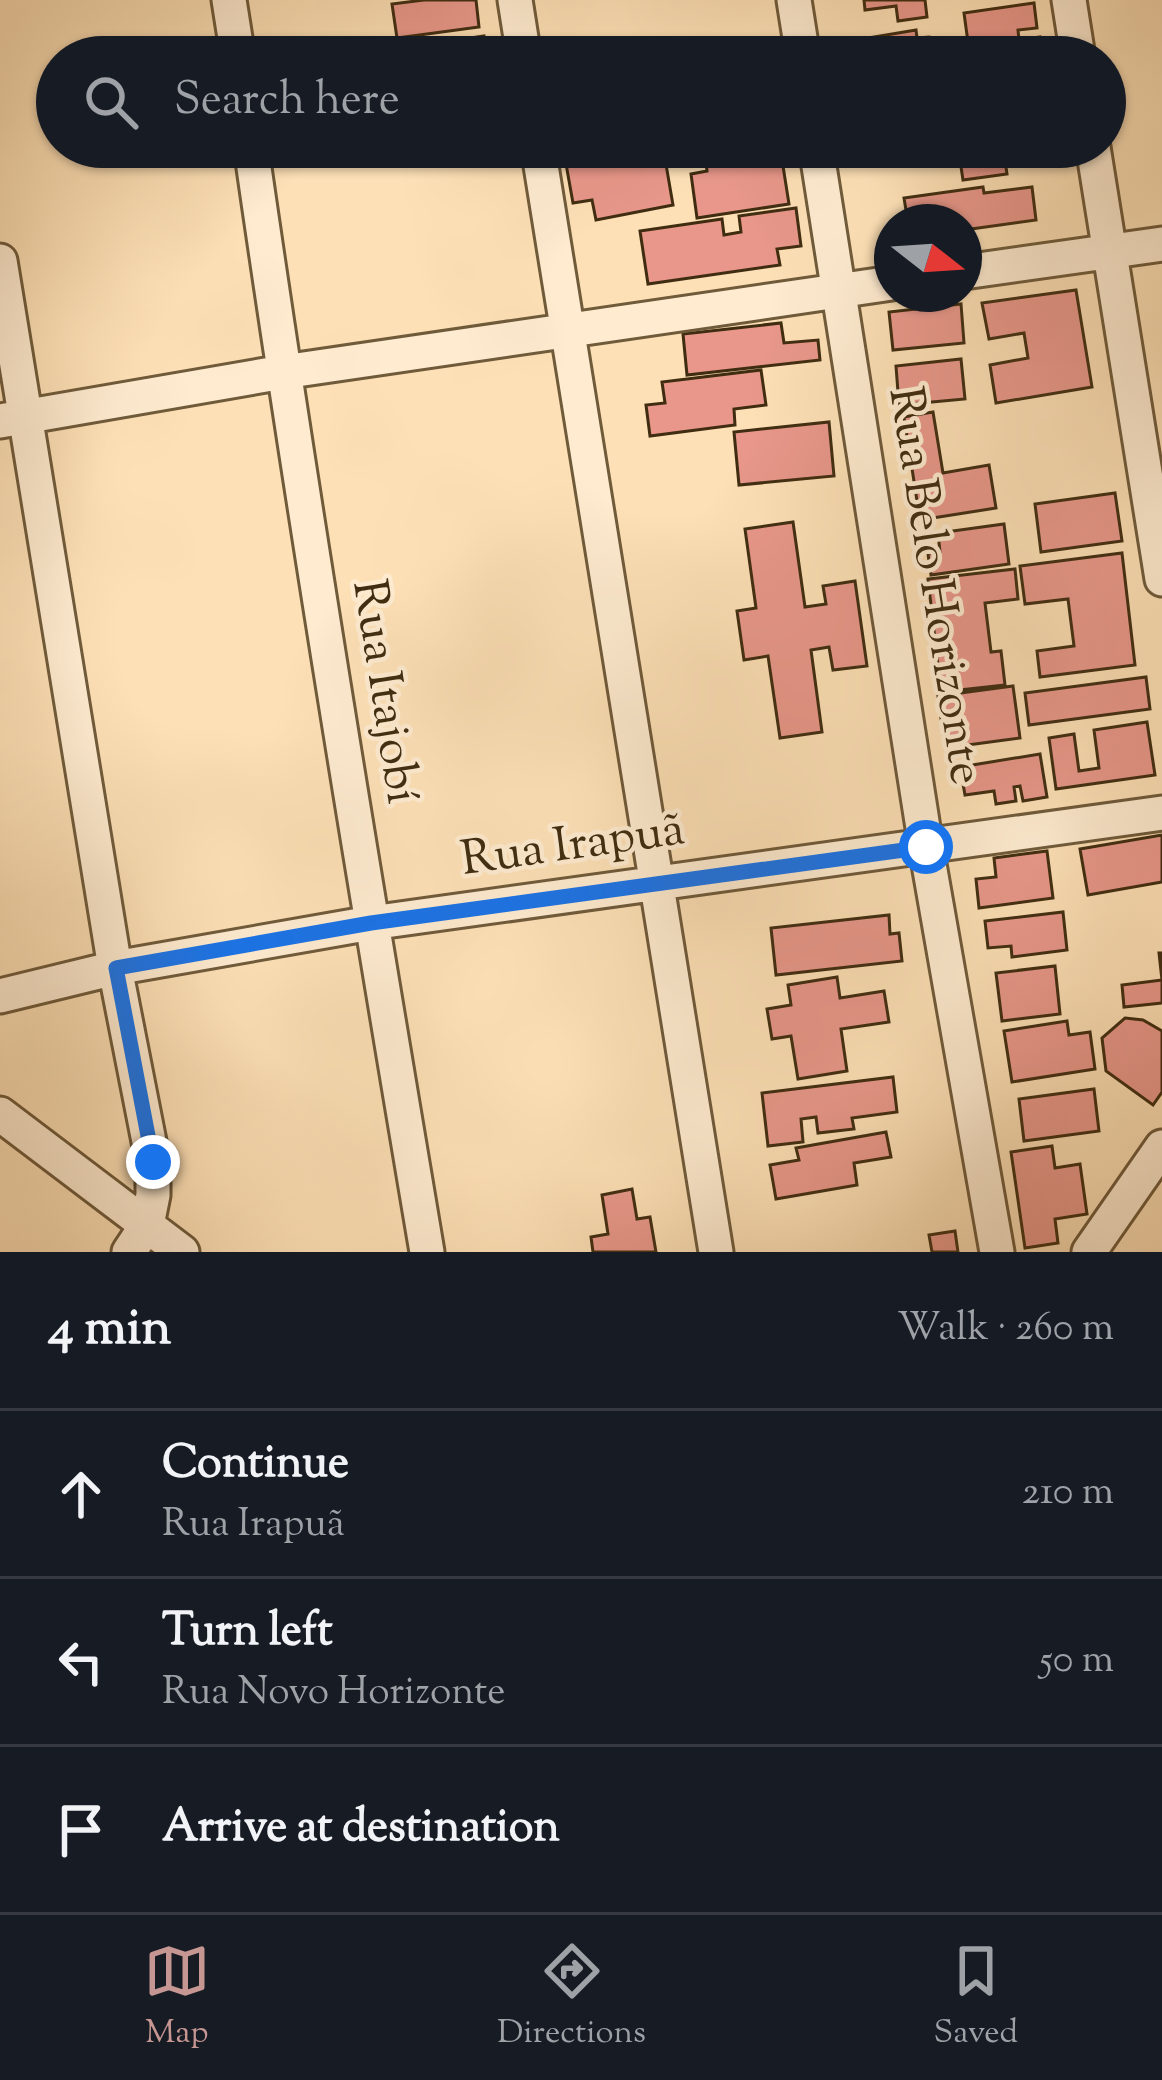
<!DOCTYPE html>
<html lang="en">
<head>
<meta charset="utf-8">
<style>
  :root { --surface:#171b24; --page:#242831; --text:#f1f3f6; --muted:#9ea1a6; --line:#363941; --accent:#c59692 }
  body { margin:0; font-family:"Sorts Mill Goudy",serif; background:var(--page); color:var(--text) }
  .compass { position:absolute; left:874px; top:204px; width:108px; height:108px; border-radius:50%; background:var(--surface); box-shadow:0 3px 9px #0004; rotate:107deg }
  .stop { position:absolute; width:36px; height:36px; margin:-27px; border:9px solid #1a73e8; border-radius:50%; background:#fff }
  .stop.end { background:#1a73e8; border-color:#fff; box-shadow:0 3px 12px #0008 }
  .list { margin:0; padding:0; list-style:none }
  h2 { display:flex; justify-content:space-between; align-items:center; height:156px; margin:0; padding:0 48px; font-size:51px }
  h2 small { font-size:39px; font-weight:400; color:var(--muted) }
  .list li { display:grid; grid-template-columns:78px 1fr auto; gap:36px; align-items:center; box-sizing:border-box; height:168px; padding:0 48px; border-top:3px solid var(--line) }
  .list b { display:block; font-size:45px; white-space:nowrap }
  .list p { margin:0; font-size:39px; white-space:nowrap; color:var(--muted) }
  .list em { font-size:39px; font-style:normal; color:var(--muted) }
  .icon { flex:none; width:66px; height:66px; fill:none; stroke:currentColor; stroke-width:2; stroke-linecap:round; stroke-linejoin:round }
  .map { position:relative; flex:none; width:1162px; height:1252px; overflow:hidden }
  .search { position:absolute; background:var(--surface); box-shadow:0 3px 9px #0004; left:36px; right:36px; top:36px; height:132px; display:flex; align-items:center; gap:30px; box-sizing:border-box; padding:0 42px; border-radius:66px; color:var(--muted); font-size:45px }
  .sheet { height:660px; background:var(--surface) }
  nav { display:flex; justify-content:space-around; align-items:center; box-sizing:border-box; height:168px; border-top:3px solid var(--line); background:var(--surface); font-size:33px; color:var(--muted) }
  nav a { display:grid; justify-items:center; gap:6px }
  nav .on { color:var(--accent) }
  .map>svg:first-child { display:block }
  .building { fill:#e8978a; stroke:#402d11; stroke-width:3 }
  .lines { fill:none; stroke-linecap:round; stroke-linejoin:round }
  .minor-casing { stroke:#6f5a3a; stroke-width:39 }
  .minor { stroke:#feebd0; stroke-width:33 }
  .route { stroke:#1a73e8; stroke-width:15 }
  .labels { text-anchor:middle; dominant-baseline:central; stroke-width:9; stroke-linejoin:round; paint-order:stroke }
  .street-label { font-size:48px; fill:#402d11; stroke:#feebd0 }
</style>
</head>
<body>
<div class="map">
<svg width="1162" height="1252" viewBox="0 0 1162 1252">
  <rect width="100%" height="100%" fill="#fde0b6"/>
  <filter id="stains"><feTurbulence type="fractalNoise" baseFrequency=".00167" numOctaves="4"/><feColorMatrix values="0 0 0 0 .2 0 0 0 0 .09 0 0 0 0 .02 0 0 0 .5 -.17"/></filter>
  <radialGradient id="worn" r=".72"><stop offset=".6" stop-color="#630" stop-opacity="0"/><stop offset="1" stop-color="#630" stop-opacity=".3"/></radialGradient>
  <!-- building -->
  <path class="building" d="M424,0H476L479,27L397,38L392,4Z
    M864,0H925L927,17L898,21L896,6L865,10Z
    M1034,3L1037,28L1018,30L1019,40L1040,37L1043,57H970L964,13Z
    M916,30L917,38L929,37L932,57H842L870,52L868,38Z
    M484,36L487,57H403L402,48Z
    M563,147H663L673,205L596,220L592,200L573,203Z
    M704,147H780L789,204L697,218L691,174L707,171Z
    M958,147H1003L1007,174L963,180Z
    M983,187L984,193L1032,187L1036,220L964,230V222H908L904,198Z
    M796,208L801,246L777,249L780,265L648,284L640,231L722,219L724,235L741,232L739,216Z
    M1076,290L1092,387L996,403L990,365L1028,358L1024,333L989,339L982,303Z
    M961,304L964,343L893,350L889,312Z
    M781,323L784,343L818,340L820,360L687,375L683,334Z
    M961,359L965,399L899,405L896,366Z
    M761,370L766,405L734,409L735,425L650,436L646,405L665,403L662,382Z
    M933,412L943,473L989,465L996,508L920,520L904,417Z
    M829,422L834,476L739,485L734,432Z
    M1115,493L1122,541L1041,552L1035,504Z
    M793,522L805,607L826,604L823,586L855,581L867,666L833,670L829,647L811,650L822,732L780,738L768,656L744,660L737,611L756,608L745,529Z
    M1004,524L1009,564L931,575L928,554L940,552L938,533Z
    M1122,553L1135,665L1040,677L1037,651L1074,646L1068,599L1025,604L1020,566Z
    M1015,569L1018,599L985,603L991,652L1001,651L1005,685L941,692L928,579Z
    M1146,677L1150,709L1029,725L1025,693Z
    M1013,686L1020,738L945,748L938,696Z
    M1147,722L1155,775L1056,789L1049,738L1074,734L1079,771L1099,768L1094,730Z
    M1040,754L1047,797L1023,801L1020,786L1014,787L1016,801L996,804L994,791L965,795L960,767Z
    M1162,835V882L1088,895L1080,849Z
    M1047,851L1053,898L979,908L976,879L996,877L994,858Z
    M1063,912L1067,950L1012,957L1011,946L988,948L985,921Z
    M889,915L890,934L899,933L902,961L776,975L771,928Z
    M1159,953H1162V1003L1124,1007L1122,985L1162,980Z
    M1055,966L1060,1014L1002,1021L996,973Z
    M837,977L840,998L884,991L889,1022L841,1029L847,1071L798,1079L791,1036L772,1039L767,1009L791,1005L788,985Z
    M1125,1018L1143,1020L1162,1031V1092L1153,1105L1106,1071L1102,1038Z
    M1067,1021L1069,1035L1090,1032L1095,1069L1012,1082L1004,1031Z
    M893,1077L897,1112L852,1118L854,1129L818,1133L816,1117L801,1119L803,1142L768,1146L762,1093Z
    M1094,1089L1099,1131L1024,1141L1019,1099Z
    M886,1132L891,1157L854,1163L857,1185L776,1199L770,1165L799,1160L796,1148Z
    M1052,1146L1055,1168L1080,1164L1087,1214L1055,1219L1058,1243L1025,1248L1011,1152Z
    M632,1189L637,1219L650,1217L656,1252H593L591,1237L608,1234L602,1195Z
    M955,1231L958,1252H932L929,1235Z"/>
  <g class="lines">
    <defs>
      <path id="minor" d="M229,0L238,57
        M515,0L524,57
        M794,0L803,57
        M1069,0L1078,57
        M251,147C304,516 365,884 427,1252
        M538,147L716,1252
        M816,147L926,847L997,1252
        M1093,147L1162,579
        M0,261L115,968L153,1162V1195L147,1225L129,1252
        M964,272L1162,244
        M0,421L283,372L892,283
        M0,996L115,968L371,923L1162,813
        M0,1114L182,1252
        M1089,1252L1162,1147"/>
    </defs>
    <!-- minor casing -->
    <use href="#minor" class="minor-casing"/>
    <!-- minor -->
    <use href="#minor" class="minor"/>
  </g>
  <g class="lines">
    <!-- route -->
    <path class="route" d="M153,1162L116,968L371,923L926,847"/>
  </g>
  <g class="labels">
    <!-- street labels -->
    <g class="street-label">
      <text transform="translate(933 586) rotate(81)">Rua Belo Horizonte</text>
      <text transform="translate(383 692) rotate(81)">Rua Itajobí</text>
      <text transform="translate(573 847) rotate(-8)">Rua Irapuã</text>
    </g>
  </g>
  <rect width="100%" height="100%" filter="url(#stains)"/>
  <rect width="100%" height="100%" fill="url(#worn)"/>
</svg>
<svg class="compass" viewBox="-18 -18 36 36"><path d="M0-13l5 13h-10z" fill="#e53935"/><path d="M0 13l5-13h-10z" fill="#9ea1a6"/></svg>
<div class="stop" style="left:926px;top:847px"></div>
<div class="stop end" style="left:153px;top:1162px"></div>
<div class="search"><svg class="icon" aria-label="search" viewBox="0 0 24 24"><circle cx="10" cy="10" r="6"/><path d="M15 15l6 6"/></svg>Search here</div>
</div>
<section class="sheet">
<h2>4 min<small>Walk · 260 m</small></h2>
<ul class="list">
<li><svg class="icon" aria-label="ahead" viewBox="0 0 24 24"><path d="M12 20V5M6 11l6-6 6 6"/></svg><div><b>Continue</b><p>Rua Irapuã</p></div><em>210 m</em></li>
<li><svg class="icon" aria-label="left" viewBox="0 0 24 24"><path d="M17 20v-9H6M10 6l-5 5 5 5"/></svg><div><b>Turn left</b><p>Rua Novo Horizonte</p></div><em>50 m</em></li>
<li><svg class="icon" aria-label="arrive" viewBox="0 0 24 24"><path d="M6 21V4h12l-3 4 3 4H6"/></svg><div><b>Arrive at destination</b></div></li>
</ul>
</section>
<nav>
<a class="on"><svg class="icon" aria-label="map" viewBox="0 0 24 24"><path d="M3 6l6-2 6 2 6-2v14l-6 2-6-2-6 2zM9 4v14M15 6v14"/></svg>Map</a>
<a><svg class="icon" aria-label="directions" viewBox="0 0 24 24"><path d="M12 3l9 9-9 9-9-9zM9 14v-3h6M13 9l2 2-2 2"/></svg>Directions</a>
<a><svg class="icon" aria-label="saved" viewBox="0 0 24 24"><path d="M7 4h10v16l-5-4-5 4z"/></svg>Saved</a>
</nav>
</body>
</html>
